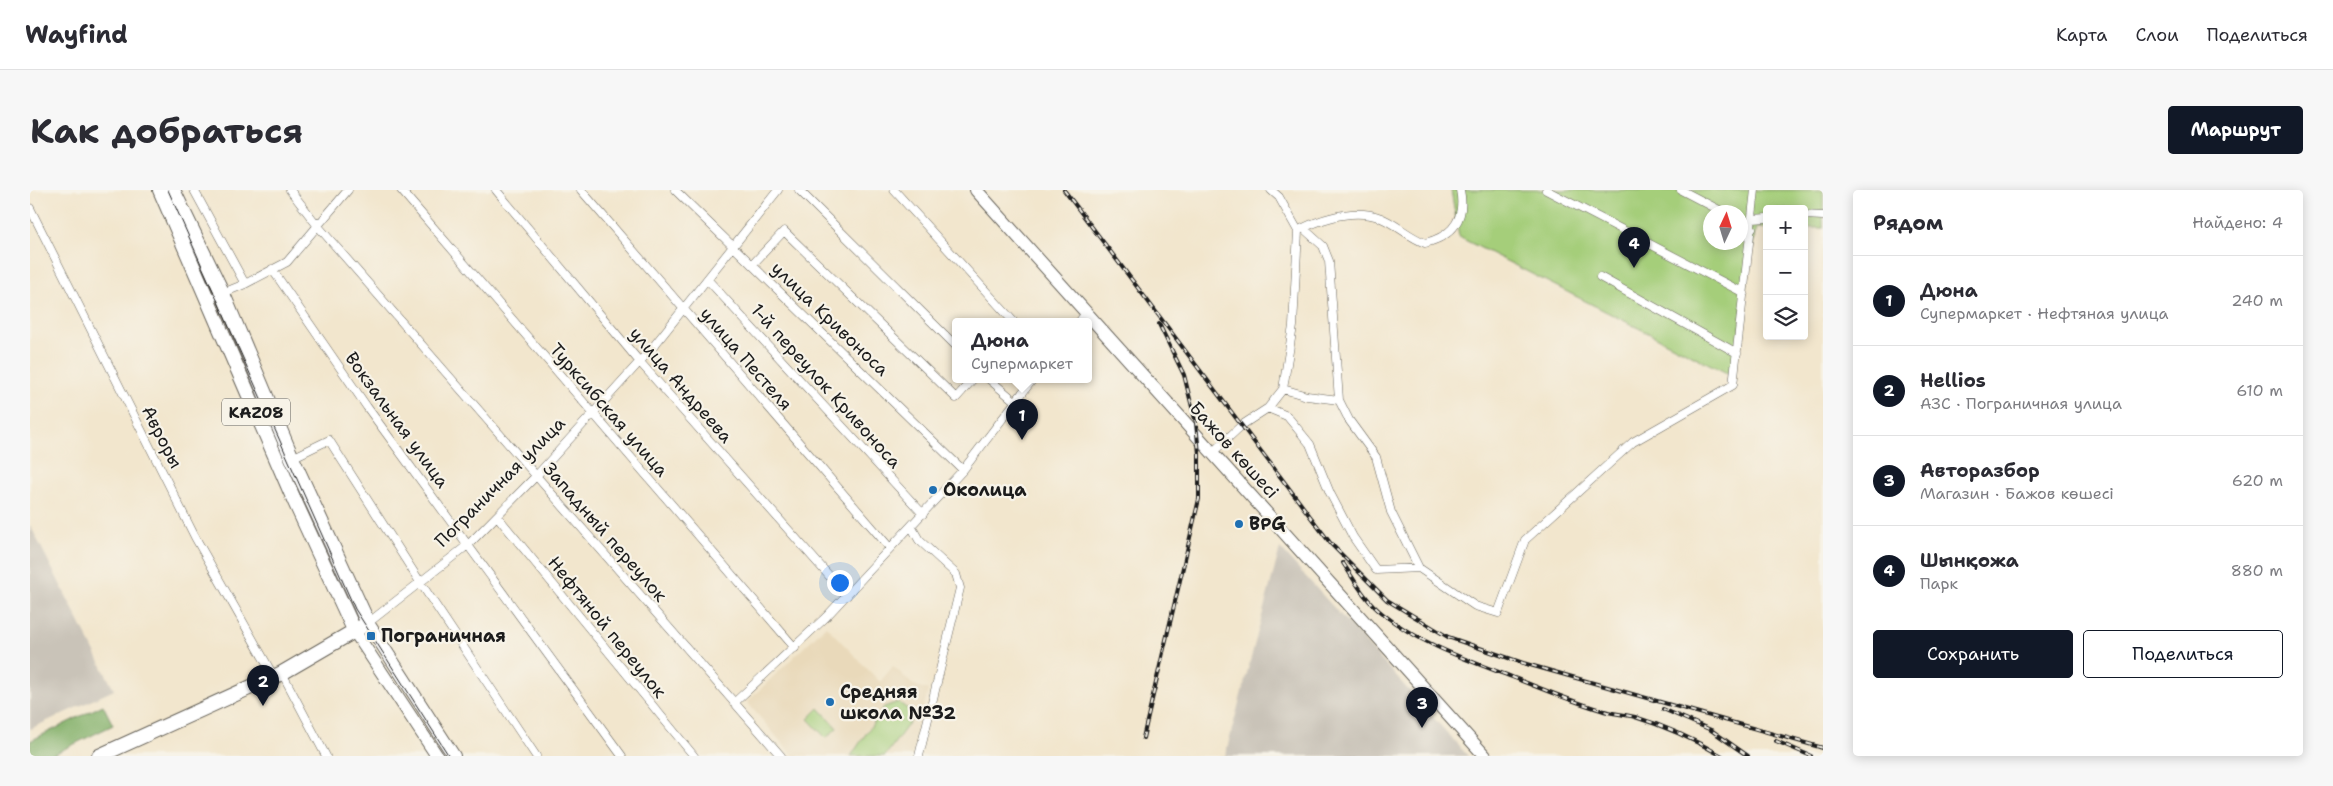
<!DOCTYPE html>
<html lang="ru">
<head>
<meta charset="utf-8">
<style>
  :root { --surface:#fff; --page:#f7f7f7; --text:#2b2b33; --muted:#7c7c81; --line:#e1e1e2; --accent:#111827 }
  body { margin:0; font-family:"Shantell Sans",sans-serif; background:var(--page); color:var(--text) }
  .controls { position:absolute; right:15px; top:15px; display:grid; overflow:hidden; border-radius:5px; box-shadow:0 2px 12px #0003 }
  .controls button { width:45px; height:45px; display:grid; place-items:center; padding:0; border:0; border-bottom:1px solid var(--line); background:var(--surface); color:var(--text); font:25px sans-serif }
  .compass { position:absolute; left:1673px; top:15px; width:45px; height:45px; border-radius:50%; background:var(--surface); box-shadow:0 2px 12px #0003; rotate:4deg }
  .you { position:absolute; left:809px; top:392px; width:18px; height:18px; margin:-12px; border:4px solid #fff; border-radius:50%; background:#1a73e8; box-shadow:0 0 0 8px #1a73e833 }
  .badge { display:grid; place-items:center; width:32px; height:32px; border-radius:50%; background:var(--accent); color:#fff; font-size:16px; font-weight:700 }
  .pin { position:absolute; translate:-50% -41px; filter:drop-shadow(0 1px 2px #0008) }
  .pin::after { content:''; position:absolute; top:26px; width:18px; height:15px; background:inherit; clip-path:polygon(0 0,100% 0,50% 100%) }
  .popup { position:absolute; left:922px; top:128px; width:140px; height:65px; box-sizing:border-box; display:grid; place-content:center; border-radius:5px; background:var(--surface); filter:drop-shadow(0 1px 4px #0005); font-size:16px; white-space:nowrap; color:var(--muted) }
  .popup b { font-size:19px; color:var(--text) }
  .popup::after { content:''; position:absolute; left:50%; top:100%; margin-left:-10px; border:10px solid transparent; border-top-color:var(--surface) }
  .list { margin:0; padding:0; list-style:none }
  h2 { display:flex; justify-content:space-between; align-items:center; height:65px; margin:0; padding:0 20px; font-size:21px }
  h2 small { font-size:16px; font-weight:400; color:var(--muted) }
  .list li { display:grid; grid-template-columns:32px 1fr auto; gap:15px; align-items:center; box-sizing:border-box; height:90px; padding:0 20px; border-top:1px solid var(--line) }
  .list b { display:block; font-size:19px; white-space:nowrap }
  .list p { margin:0; font-size:16px; white-space:nowrap; color:var(--muted) }
  .list em { font-size:16px; font-style:normal; color:var(--muted) }
  .actions { display:flex; gap:10px; padding:15px 20px }
  .actions a { flex:1; padding:11px 0; border:1px solid var(--accent); border-radius:5px; text-align:center; font-size:18px; color:var(--accent) }
  .actions .main { background:var(--accent); color:#fff }
  .icon { flex:none; width:28px; height:28px; fill:none; stroke:currentColor; stroke-width:2; stroke-linecap:round; stroke-linejoin:round }
  .map { position:relative; flex:none; width:1793px; height:566px; overflow:hidden; border-radius:5px }
  header { display:flex; align-items:center; gap:30px; box-sizing:border-box; height:70px; padding:0 25px; background:var(--surface); border-bottom:1px solid var(--line) }
  header strong { font-size:24px }
  nav { display:flex; gap:28px; margin-inline-start:auto; font-size:18px }
  .intro { display:flex; align-items:center; justify-content:space-between; box-sizing:border-box; height:120px; padding:0 30px }
  h1 { margin:0; font-size:35px }
  .button { padding:12px 22px; border-radius:5px; background:var(--accent); color:#fff; font-size:18px; font-weight:700 }
  main { display:flex; gap:30px; padding:0 30px }
  aside { flex:1; background:var(--surface); border-radius:5px; box-shadow:0 2px 12px #0003 }
  .map>svg:first-child { display:block }
  .built { fill:#e9d9ba }
  .industrial { fill:#c9c3b8 }
  .green { fill:#a5ce7a; stroke:#60754b; fill-rule:evenodd }
  .forest { fill:#84b16a; stroke:#506643 }
  .lines { fill:none; stroke-linecap:round; stroke-linejoin:round }
  .street-casing { stroke:#67635a; stroke-width:9 }
  .primary-casing { stroke:#67635a; stroke-width:14 }
  .highway-casing { stroke:#67635a; stroke-width:16 }
  .street { stroke:#fff; stroke-width:8 }
  .primary { stroke:#fff; stroke-width:12 }
  .highway { stroke:#fff; stroke-width:14 }
  .tram { stroke:#1c1c1c; stroke-width:1 }
  .rail-casing { stroke:#1c1c1c; stroke-width:4 }
  .rail { stroke:#f7f3e8; stroke-width:2; stroke-dasharray:5.5; stroke-linecap:butt }
  .poi-dot { fill:#1f6fb2; stroke:#f7f3e8; stroke-width:2 }
  .labels { text-anchor:middle; dominant-baseline:central; stroke-width:4.5; stroke-linejoin:round; paint-order:stroke }
  .shield { fill:#f7f3e8; stroke:#5e5c59; stroke-width:1 }
  .shield-label { font-size:16px; font-weight:bold; fill:#1c1c1c }
  .street-label { font-size:18px; fill:#1c1c1c; stroke:#f7f3e8 }
  .poi-label { font-size:18px; font-weight:bold; fill:#1c1c1c; stroke:#f7f3e8; text-anchor:start }
</style>
</head>
<body>
<header>
<strong>Wayfind</strong>
<nav><a>Карта</a><a>Слои</a><a>Поделиться</a></nav>
</header>
<div class="intro"><h1>Как добраться</h1><a class="button">Маршрут</a></div>
<main>
<div class="map">
<svg width="1793" height="566" viewBox="0 0 1793 566">
  <rect width="100%" height="100%" fill="#f7f3e8"/>
  <filter id="ink" filterUnits="userSpaceOnUse"><feTurbulence type="fractalNoise" baseFrequency=".02" numOctaves="2"/><feDisplacementMap in="SourceGraphic" scale="10" xChannelSelector="R" yChannelSelector="G"/><feConvolveMatrix kernelMatrix="1 2 1 2 8 2 1 2 1" color-interpolation-filters="sRGB"/></filter>
  <filter id="wash" filterUnits="userSpaceOnUse"><feTurbulence type="fractalNoise" baseFrequency=".0096" numOctaves="4" result="noise"/><feDisplacementMap in="SourceGraphic" scale="20" xChannelSelector="R" yChannelSelector="G"/><feGaussianBlur stdDeviation="1.12" result="paint"/><feColorMatrix in="noise" values="0 0 0 0 0 0 0 0 0 0 0 0 0 0 0 0 0 1.4 0 .05"/><feComposite in="paint" operator="in"/></filter>
  <g filter="url(#wash)">
    <rect width="100%" height="100%" fill="#f2e6cd"/>
    <!-- built -->
    <path class="built" d="M796,436L850,492L863,476L882,494L898,500L882,566H763L717,512Z"/>
    <!-- industrial -->
    <path class="industrial" d="M0,335L84,500L0,539Z
      M1250,358L1438,566H1195Z"/>
    <!-- green -->
    <path class="green" d="M1421,0H1793V38H1774V19H1737V38H1726L1714,103L1707,163L1699,184L1429,47ZM1680,22H1710V52H1680Z
      M868,512L879,520L880,532L855,566H821L854,517Z
      M789,518L807,538L796,548L778,529Z"/>
    <!-- forest -->
    <path class="forest" d="M73,515L83,535L20,566H0V551Z"/>
  </g>
  <g filter="url(#ink)">
    <g class="lines">
      <defs>
        <path id="street" d="M164,0L215,94
          M260,0L287,35L751,566
          M371,0L765,458
          M466,0L609,171L817,406
          M551,0L860,358
          M645,0L933,280
          M769,0L926,156
          M864,0L983,131
          M1516,0L1714,103
          M1651,0L1693,22
          M0,18L165,347L244,487
          M1774,25L1793,26
          M1723,29L1737,28
          M1710,32L1722,38
          M1273,38L1293,56L1299,71L1309,210L1319,230L1346,267L1361,322L1389,378
          M1271,39C1294,28 1325,18 1351,28C1366,34 1379,47 1395,53C1423,46 1436,29 1430,0
          M722,75L754,41L926,208L943,189
          M242,79L337,217L592,566
          M1570,87L1707,163
          M677,89L893,324
          M178,109L215,94L257,72L318,0
          M1050,131L1056,123
          M959,189L986,212
          M1253,199L1277,206L1309,210
          M1238,218L1257,226L1280,254L1300,303L1323,347L1346,380L1389,378L1445,416L1468,423L1495,350L1603,252L1703,195L1725,0
          M1183,262L1212,235L1238,218L1253,199L1263,136L1268,41L1249,7L1241,0
          M262,268L299,250L390,392L506,566
          M467,326L664,566
          M881,336L889,350L926,384L930,398L889,566
          M338,433L439,354L507,285L623,157L748,0
          M252,483L296,566
          M704,513L796,427L933,280L1003,189"/>
        <path id="primary" d="M946,0L1455,566
          M338,433L424,566
          M325,442L407,566"/>
        <path id="highway" d="M130,0L265,312L325,442
          M69,566L252,483L338,433L262,268L193,104L143,0"/>
      </defs>
      <!-- street casing -->
      <use href="#street" class="street-casing"/>
      <!-- primary casing -->
      <use href="#primary" class="primary-casing"/>
      <!-- highway casing -->
      <use href="#highway" class="highway-casing"/>
      <!-- street -->
      <use href="#street" class="street"/>
      <!-- primary -->
      <use href="#primary" class="primary"/>
      <!-- highway -->
      <use href="#highway" class="highway"/>
      <!-- tram -->
      <path class="tram" d="M138,0L325,419L419,566"/>
      <defs>
        <path id="rail" d="M1034,0L1301,354L1357,410L1418,447L1493,473L1793,558
          M1313,373C1325,391 1335,410 1353,424C1390,454 1438,470 1482,487C1512,499 1541,511 1571,520C1582,524 1594,524 1605,527C1635,536 1665,550 1692,566
          M1633,519L1681,540L1718,566
          M1113,548L1169,309V264L1166,233L1154,185L1129,134
          M1746,551L1781,566"/>
      </defs>
      <!-- rail casing -->
      <use href="#rail" class="rail-casing"/>
      <!-- rail -->
      <use href="#rail" class="rail"/>
    </g>
  </g>
  <!-- markers -->
  <g class="poi-dot">
    <circle cx="903" cy="300" r="5"/>
    <circle cx="1209" cy="334" r="5"/>
    <rect x="336" y="441" width="10" height="10" rx="2.5"/>
    <circle cx="800" cy="512" r="5"/>
  </g>
  <g class="labels">
    <!-- shield labels -->
    <rect class="shield" x="192" y="208.5" width="68" height="27" rx="4"/>
    <g class="shield-label">
      <text x="226" y="222">KAZ08</text>
    </g>
    <!-- street labels -->
    <g class="street-label">
      <text transform="translate(800 129) rotate(44)">улица Кривоноса</text>
      <text transform="translate(716 169) rotate(49)">улица Пестеля</text>
      <text transform="translate(651 195) rotate(49)">улица Андреева</text>
      <text transform="translate(796 196) rotate(48)">1-й переулок Кривоноса</text>
      <text transform="translate(579 220) rotate(49)">Турксибская улица</text>
      <text transform="translate(367 230) rotate(54)">Вокзальная улица</text>
      <text transform="translate(132 247) rotate(63)">Авроры</text>
      <text transform="translate(1204 260) rotate(48)">Бажов көшесі</text>
      <text transform="translate(470 292) rotate(-45)">Пограничная улица</text>
      <text transform="translate(575 342) rotate(49)">Западный переулок</text>
      <text transform="translate(577 437) rotate(51)">Нефтяной переулок</text>
    </g>
    <!-- poi labels -->
    <g class="poi-label">
      <text x="913" y="300">Околица</text>
      <text x="1219" y="334">BPG</text>
      <text x="351" y="446">Пограничная</text>
      <text x="810" y="502">Средняя<tspan x="810" dy="21">школа №32</tspan></text>
    </g>
  </g>
</svg>
<div class="controls">
<button>+</button>
<button>−</button>
<button><svg class="icon" aria-label="layers" viewBox="0 0 24 24"><path d="M12 4l9 5-9 5-9-5zM3 14l9 5 9-5"/></svg></button>
</div>
<svg class="compass" viewBox="-18 -18 36 36"><path d="M0-13l5 13h-10z" fill="#e53935"/><path d="M0 13l5-13h-10z" fill="#7c7c81"/></svg>
<div class="you"></div>
<div class="pin badge" style="left:992px;top:250px">1</div>
<div class="popup"><b>Дюна</b>Супермаркет</div>
<div class="pin badge" style="left:233px;top:516px">2</div>
<div class="pin badge" style="left:1392px;top:538px">3</div>
<div class="pin badge" style="left:1604px;top:78px">4</div>
</div>
<aside>
<h2>Рядом<small>Найдено: 4</small></h2>
<ul class="list">
<li><span class="badge">1</span><div><b>Дюна</b><p>Супермаркет · Нефтяная улица</p></div><em>240 m</em></li>
<li><span class="badge">2</span><div><b>Hellios</b><p>АЗС · Пограничная улица</p></div><em>610 m</em></li>
<li><span class="badge">3</span><div><b>Авторазбор</b><p>Магазин · Бажов көшесі</p></div><em>620 m</em></li>
<li><span class="badge">4</span><div><b>Шынқожа</b><p>Парк</p></div><em>880 m</em></li>
</ul>
<div class="actions"><a class="main">Сохранить</a><a>Поделиться</a></div>
</aside>
</main>
</body>
</html>
